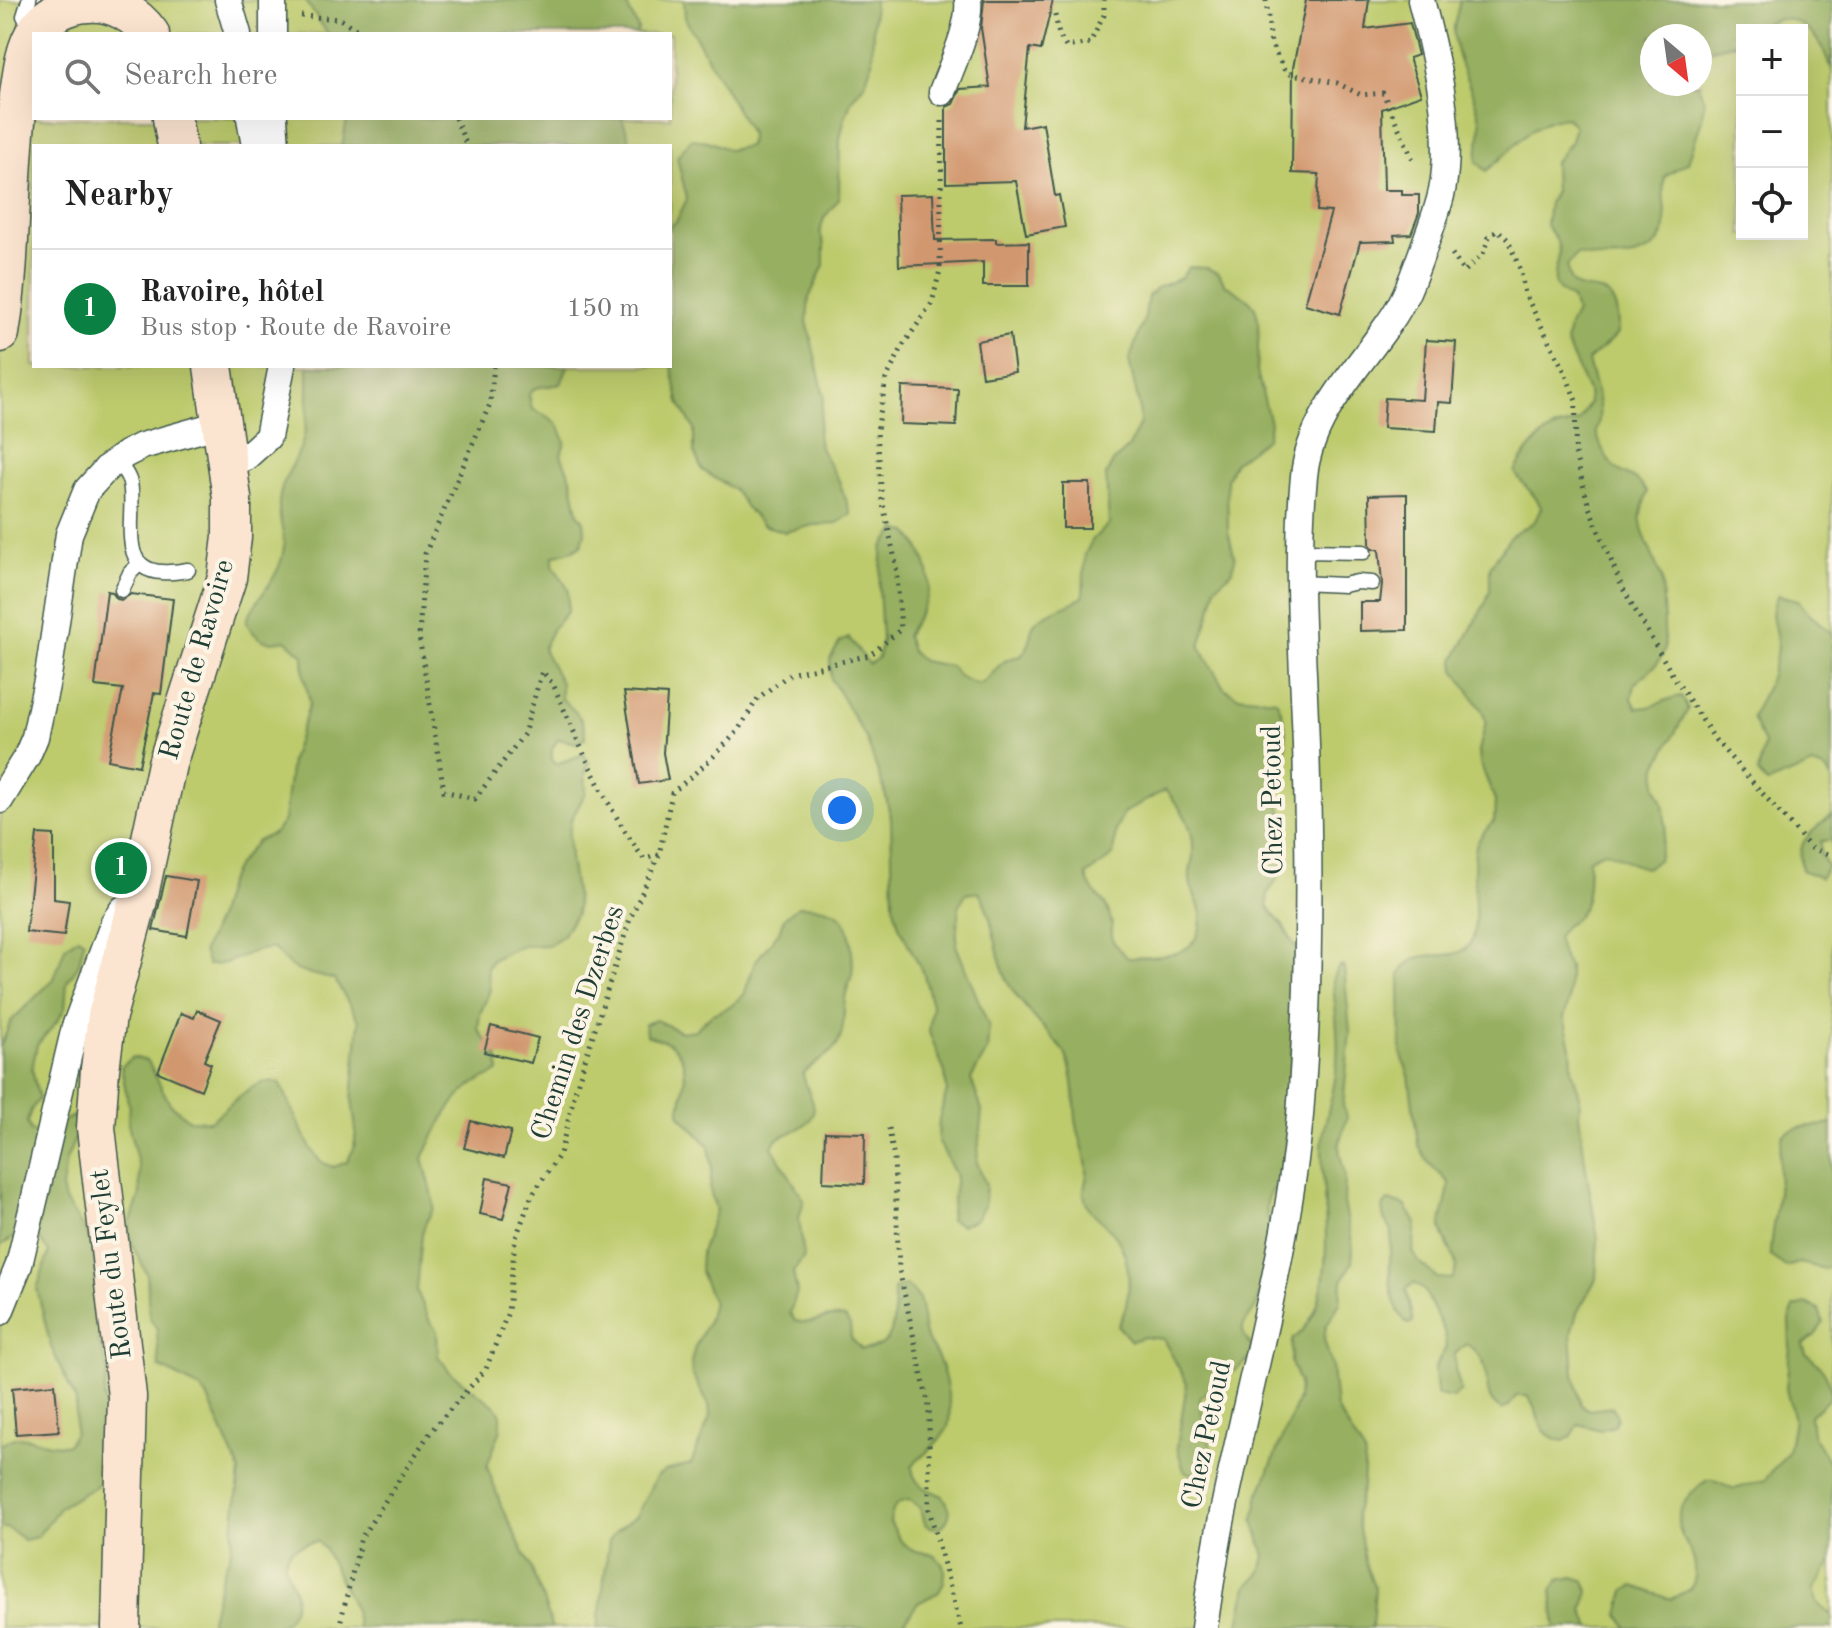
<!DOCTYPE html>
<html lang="en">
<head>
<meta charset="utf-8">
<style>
  :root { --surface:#fff; --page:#f6f6f6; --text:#222; --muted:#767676; --line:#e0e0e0; --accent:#0b8043 }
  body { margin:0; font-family:"Old Standard TT",serif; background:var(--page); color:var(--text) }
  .controls { position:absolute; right:24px; top:24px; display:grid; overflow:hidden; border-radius:0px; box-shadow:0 8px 32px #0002 }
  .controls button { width:72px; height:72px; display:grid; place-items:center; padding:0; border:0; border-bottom:2px solid var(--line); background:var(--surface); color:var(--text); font:40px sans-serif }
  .compass { position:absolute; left:1640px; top:24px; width:72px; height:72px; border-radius:50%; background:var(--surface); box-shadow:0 8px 32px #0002; rotate:151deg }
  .you { position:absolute; left:842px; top:810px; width:28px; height:28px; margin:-20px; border:6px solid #fff; border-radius:50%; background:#1a73e8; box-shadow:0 0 0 12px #1a73e833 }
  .badge { display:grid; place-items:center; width:52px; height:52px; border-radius:50%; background:var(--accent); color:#fff; font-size:26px; font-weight:700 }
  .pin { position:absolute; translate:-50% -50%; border:4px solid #fff; box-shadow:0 2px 8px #0006 }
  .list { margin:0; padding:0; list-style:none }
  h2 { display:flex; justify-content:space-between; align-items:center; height:104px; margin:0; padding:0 32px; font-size:34px }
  h2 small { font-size:26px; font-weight:400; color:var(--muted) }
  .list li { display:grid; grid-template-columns:52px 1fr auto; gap:24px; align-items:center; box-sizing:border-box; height:120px; padding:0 32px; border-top:2px solid var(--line) }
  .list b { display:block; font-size:30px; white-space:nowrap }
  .list p { margin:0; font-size:26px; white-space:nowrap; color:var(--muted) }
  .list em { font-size:26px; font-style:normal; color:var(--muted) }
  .icon { flex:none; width:44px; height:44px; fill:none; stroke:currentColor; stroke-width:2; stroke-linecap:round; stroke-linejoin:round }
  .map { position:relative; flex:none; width:1832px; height:1628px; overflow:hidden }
  .search { position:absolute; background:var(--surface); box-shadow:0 8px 32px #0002; left:32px; top:32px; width:640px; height:88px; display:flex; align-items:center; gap:20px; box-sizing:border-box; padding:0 28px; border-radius:0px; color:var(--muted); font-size:30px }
  .panel { position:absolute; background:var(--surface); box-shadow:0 8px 32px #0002; left:32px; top:144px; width:640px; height:224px; border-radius:0px }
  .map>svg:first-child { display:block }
  .green { fill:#bdcb6d; stroke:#6e8450; stroke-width:2; fill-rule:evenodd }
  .forest { fill:#96af60; stroke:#5a764a; stroke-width:2; fill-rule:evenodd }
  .building { fill:#d19870 }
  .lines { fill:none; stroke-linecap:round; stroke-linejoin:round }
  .lane-casing { stroke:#3f564b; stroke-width:17 }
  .street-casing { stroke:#3f564b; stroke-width:29 }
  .secondary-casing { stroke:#3f564b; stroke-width:41 }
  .path { stroke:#3f564b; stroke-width:5; stroke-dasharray:2 6; stroke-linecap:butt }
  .lane { stroke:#fff; stroke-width:14 }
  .street { stroke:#fff; stroke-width:26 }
  .secondary { stroke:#fce5d0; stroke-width:38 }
  .labels { text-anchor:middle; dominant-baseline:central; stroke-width:8; stroke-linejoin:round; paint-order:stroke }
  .street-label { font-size:28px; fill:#1f3d34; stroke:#fcf5e5 }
</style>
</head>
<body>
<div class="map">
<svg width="1832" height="1628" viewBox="0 0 1832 1628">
  <rect width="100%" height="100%" fill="#fcf5e5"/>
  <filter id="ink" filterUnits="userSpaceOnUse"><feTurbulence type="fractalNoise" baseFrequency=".0125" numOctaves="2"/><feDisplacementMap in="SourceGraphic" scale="16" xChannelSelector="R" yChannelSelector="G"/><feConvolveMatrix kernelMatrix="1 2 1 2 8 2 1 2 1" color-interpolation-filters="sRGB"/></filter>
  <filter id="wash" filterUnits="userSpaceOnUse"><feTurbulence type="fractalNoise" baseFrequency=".006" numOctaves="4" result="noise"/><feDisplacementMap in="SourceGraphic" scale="32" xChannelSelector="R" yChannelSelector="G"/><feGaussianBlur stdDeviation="1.8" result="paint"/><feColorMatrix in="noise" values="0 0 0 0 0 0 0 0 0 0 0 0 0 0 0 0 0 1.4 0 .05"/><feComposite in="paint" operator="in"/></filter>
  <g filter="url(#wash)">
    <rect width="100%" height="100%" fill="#f7e4cb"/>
    <!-- green -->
    <path class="green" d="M0,0H1832V1628H0ZM1742,30H1802V234H1742ZM34,34H670V118H34ZM1652,36H1700V84H1652ZM34,146H670V366H34Z"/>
    <!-- forest -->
    <path class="forest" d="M305,0H624L638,28L637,34H328Z
      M684,0H874L872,62L865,83L852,99L844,121L840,139L839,199L824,218L820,232L824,245V265L809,298L807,321L824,396L818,433L820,448L839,481L851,514L836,524L814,525L785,532L763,525L748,510L734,490L702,470L694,452V429L679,402L673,374L670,351V226L676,222L687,199L677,157L691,139L708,141L729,150L749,146L750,133L685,18Z
      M1460,0H1832V70C1821,37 1792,0 1757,30H1742V40L1740,42L1704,51L1700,56V36H1652V84H1698L1704,100L1702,119L1688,162L1665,176C1660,194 1667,209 1665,227C1659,263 1603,262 1577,254L1567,266C1569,300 1595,282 1609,296C1618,306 1618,321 1618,333C1609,344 1597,351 1588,361C1594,385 1605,408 1596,432C1601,447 1607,464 1621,472C1633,478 1640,480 1647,492L1640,518L1643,532L1662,579L1665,649C1659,665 1648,673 1635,683L1632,699L1637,708C1657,708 1663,699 1681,696L1688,709L1657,766L1656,786L1663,803L1666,827L1658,860L1646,868C1630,865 1620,855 1604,851L1589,859C1588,876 1590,901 1579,915C1571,925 1566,921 1557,938L1562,955L1569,967V1001L1564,1017L1571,1048L1572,1070L1580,1096L1579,1114L1586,1169L1598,1239L1596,1279L1577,1313L1571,1333L1574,1374L1581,1405L1589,1410L1613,1407L1617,1417L1614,1426L1600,1430L1579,1424L1571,1437L1563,1441C1532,1433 1544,1415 1527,1396H1516L1510,1405L1502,1410C1473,1393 1502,1365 1466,1344L1455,1354V1369L1461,1391L1453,1398L1437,1395L1435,1367L1446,1347L1444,1331L1425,1291L1414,1283L1406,1289L1413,1322L1408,1324C1385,1302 1389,1261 1392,1231L1384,1219L1382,1208L1388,1201L1405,1205L1416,1223L1413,1252L1419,1262L1437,1278L1452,1279C1464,1260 1444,1247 1441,1227C1440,1218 1449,1198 1449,1183L1427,1161L1418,1144L1409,1076L1401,1053L1400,974C1419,940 1450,968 1470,944C1481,931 1470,869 1476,846C1479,836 1487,829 1494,821L1495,800L1480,763L1479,751L1486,721L1481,709L1455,670L1454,660L1486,602L1490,590V567L1511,536L1535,521L1541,508C1536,493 1522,486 1515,472C1523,456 1537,437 1554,429C1562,425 1571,425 1579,421L1589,403L1588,391L1566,343L1569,326L1576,312L1572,299C1538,282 1566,266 1557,242C1555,236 1549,230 1546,225L1549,203L1555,191L1554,163L1571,141L1575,126L1566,117C1527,121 1515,150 1486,171L1477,162C1476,146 1483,136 1480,120C1475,91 1457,66 1454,37C1452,24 1458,13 1460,0Z
      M347,118H622L632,146H340L343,143Z
      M1189,267L1207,268L1218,273L1226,285L1249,300L1255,307L1259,323L1257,372L1270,423L1267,438L1234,463L1227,479L1228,531L1235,559L1232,571L1215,587C1215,607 1204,627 1200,647L1224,688L1237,696L1276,700C1293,729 1285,763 1274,793L1285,819V856L1283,870L1268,893L1267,906L1284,927L1298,952L1283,1181C1272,1189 1265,1198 1267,1212C1267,1219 1271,1224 1272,1230C1272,1242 1267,1255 1265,1267C1263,1279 1260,1292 1257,1304C1250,1322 1232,1324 1252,1346L1251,1358L1200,1398C1200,1424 1226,1458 1198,1476L1184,1471L1177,1447L1187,1383L1163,1339L1144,1337L1131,1341L1118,1326C1134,1296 1133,1253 1108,1227C1098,1217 1085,1209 1084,1193C1083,1187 1087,1180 1087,1174C1088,1156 1078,1138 1076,1119C1074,1095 1075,1076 1065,1053C1049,1032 1017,1002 1007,980C994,951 995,919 979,892L966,894L959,905L956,945L989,1027L987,1051L971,1079L982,1110L977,1162L986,1185L984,1206L975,1220L961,1225L950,1220L956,1176L938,1140L939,1119L947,1091L945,1073L929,1032L932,1005L924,975L899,926L893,904L891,819L884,789L866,738L831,679L830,659L840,642L849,638L869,664L878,658L882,640L879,588L883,547L896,530L908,532C922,548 934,574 927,597C923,611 913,623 906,636L911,651L922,661L950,666L960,677L978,685C998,676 993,660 1021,656C1034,641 1027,640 1033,626C1038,614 1070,605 1083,597L1085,554L1093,539L1109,524L1106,475L1113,462L1129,447L1140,423L1139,405L1129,361L1145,317L1148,296L1157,288L1181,278ZM1165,790C1183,809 1195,828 1193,856C1192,863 1189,873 1190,880C1191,892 1200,903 1201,915C1202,960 1161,956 1128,958C1101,934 1118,937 1109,913C1103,895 1091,896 1086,875L1113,856L1116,828L1124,813Z
      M308,366H568L561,384L535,388L529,394L532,409L549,417L559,426L565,442L561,455L572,481L578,513L584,521L585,533L581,545L573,550L553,556V565L568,589V611L553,628L543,649L561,683V698C575,711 586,719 585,739L577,743L558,739L552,749V760L556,764L584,754L589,763L585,774L586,792L571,820L569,835L570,858L577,904L576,914L562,936L549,945L520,946L493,959L487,968L490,990L480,1014L478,1029L498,1058L499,1071C489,1079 476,1080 467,1089C447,1106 434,1135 423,1158L433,1197L434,1208L426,1222L422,1234L417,1291L430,1322L437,1331L438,1356L450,1372L496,1407L501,1415V1429L487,1466L502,1508L531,1567L549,1617L551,1628H357L355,1610L324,1548L317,1541C304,1543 285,1548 285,1565C286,1574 292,1581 294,1589C299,1605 288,1625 272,1628C252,1628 229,1628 209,1628L221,1577L230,1555L240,1471L208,1398L200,1388L159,1367L157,1329L149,1316L147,1274L130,1240L129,1227L140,1194L139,1168L128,1124L129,1107L121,1067L133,1057L148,1061L170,1104L189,1120L210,1121C231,1106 255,1074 280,1083C288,1099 310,1155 322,1162C326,1165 330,1165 334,1167L347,1162L354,1148L356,1131L352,1099L359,1021L335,980C304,971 296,977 274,949C247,947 235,966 208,965L203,951L217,919L227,884L237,865L257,841L275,833L284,820L291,760L310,703L304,675L303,655L286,640C264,645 257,640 246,622C254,601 272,586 280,564C290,537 278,527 279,503C281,476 297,464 303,440C309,417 308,390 308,366Z
      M1778,595L1798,600L1809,614L1832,633V780L1826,770L1813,765L1767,783L1758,773L1764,744L1752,717C1763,694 1776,671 1777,645C1777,624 1766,617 1778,595Z
      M1832,814V840L1821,841V854L1828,867L1820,878L1802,870C1795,837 1812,834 1832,814Z
      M798,906C829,907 847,908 851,943C852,953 854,964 852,974C850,982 846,990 845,998C843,1014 845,1032 836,1046C828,1058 812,1062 803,1074C805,1084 809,1091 812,1100C821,1124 793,1131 776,1139L772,1147L804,1200L799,1218L804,1257L793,1272L797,1292L790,1313L795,1321C817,1326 824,1313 845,1318L850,1325L851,1338L861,1349C900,1350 893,1316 894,1289L905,1285C931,1300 916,1318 927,1340C930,1345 934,1350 937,1356C945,1370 954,1414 947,1429C940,1442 923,1455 912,1466C913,1486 927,1489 943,1496C952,1509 952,1518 940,1528C917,1527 928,1521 920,1508C917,1505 913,1502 910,1500C894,1501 893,1508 890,1522L901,1541L912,1550L934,1555L942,1563L945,1571L944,1582L939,1592L918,1603L900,1628H598L609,1541L615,1532L636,1516L656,1477L665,1471L691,1464L710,1417L709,1405L693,1376L691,1362L695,1347L708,1321L713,1302L700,1272L701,1252L716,1210L710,1190L712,1166L709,1146L679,1114C683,1092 693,1061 671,1045C665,1040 654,1038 646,1035L645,1024L656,1020L681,1032L695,1030L712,1014L730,1007L744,995L755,962L779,932L784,918Z
      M78,937L84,941L79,964L67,982L65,1008L59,1019L37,1045L32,1069L39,1099L31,1110L27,1122L31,1131L55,1135L61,1122L73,1116L80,1127L66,1160L62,1188L65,1201L94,1244L101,1327L99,1341L108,1373L104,1393L111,1463L96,1486L60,1507L37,1537L24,1540L9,1529L0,1527V1446C19,1431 27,1439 46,1443C52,1445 60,1445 67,1445L75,1433L76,1401L51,1347L37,1289L49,1252L39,1239L13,1238L0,1246V1047L11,1021L54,979L65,947Z
      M1339,966L1344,967L1350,1031L1343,1106L1347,1117L1339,1145L1340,1155L1345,1174L1344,1203L1353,1247L1352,1262L1342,1281L1340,1303L1326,1326L1324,1339L1332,1367L1336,1408L1365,1454L1363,1486L1356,1513L1366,1566L1375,1588L1372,1628H1238L1247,1586L1261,1572L1265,1556L1254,1520L1258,1497L1298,1399L1299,1382L1291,1363L1292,1340C1342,1306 1322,1202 1322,1149C1322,1123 1334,1098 1336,1071C1340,1042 1335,1010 1333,980Z
      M1832,1124V1265L1825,1269L1800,1263L1786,1267L1770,1256C1770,1236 1775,1219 1777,1199C1781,1176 1776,1158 1783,1135C1801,1123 1812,1128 1832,1124Z
      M1807,1304L1819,1309L1823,1323L1816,1334L1803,1345L1806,1354C1819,1363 1832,1376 1830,1397C1826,1403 1815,1410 1810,1416L1812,1434L1832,1467V1561L1814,1589L1817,1603L1832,1616V1628H1627L1619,1614L1625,1591L1634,1586L1670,1599C1680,1594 1691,1592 1694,1581C1704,1542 1652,1532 1696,1489C1712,1473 1715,1481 1734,1489L1765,1480L1788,1452L1794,1420L1786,1389L1790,1348L1789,1320L1794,1307Z
      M1573,1577L1585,1581L1589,1591L1583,1609L1590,1628H1556L1552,1590L1559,1580Z"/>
    <g id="blocks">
      <!-- building -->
      <path class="building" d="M984,0H1053L1041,50L1030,48L1022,127L1043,123L1055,196L1059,195L1065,227L1026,234L1016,181L946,183V107L953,104L960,89L990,87L981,28Z
        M1306,0H1369L1365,29L1410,23L1418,55L1409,58L1421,95L1382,109L1384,190H1402V195H1419V213L1411,234L1394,235L1395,241L1360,242L1340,314L1305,304L1331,212L1317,211L1319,174L1292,173L1293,68Z
        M933,194L935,240L996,239V243L1029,242V286H983V262L899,266L897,195Z
        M1010,335L1015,372L982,377L977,341Z
        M1426,340L1456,342L1452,403L1438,402L1436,431L1383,428L1385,398L1422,400Z
        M902,387L958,389L956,426L901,424Z
        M1063,483H1090V528H1063Z
        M1407,494V630L1360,631V602H1380L1382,584L1379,549H1373L1370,544L1369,495Z
        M107,591L112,592L117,599L122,600L131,594L173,599L161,694L154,693L139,766L108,760L123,689L95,686Z
        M624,692L667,695L663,753L668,780L639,784Z
        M37,834L54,835V899L69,901L64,936L26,932Z
        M166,876L197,881L187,936L153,930Z
        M197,1010L221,1020L204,1061L211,1064L201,1090L158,1072L181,1013L194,1018Z
        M491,1026L538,1038L531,1063L484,1052Z
        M471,1121L511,1131L504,1158L464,1148Z
        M825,1132L865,1133L864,1184L823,1182Z
        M487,1178L512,1183L503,1219L480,1214Z
        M55,1384L59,1431L16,1434L12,1388Z"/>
    </g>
  </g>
  <g filter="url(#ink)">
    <use href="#blocks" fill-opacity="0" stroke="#3f564b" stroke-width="2"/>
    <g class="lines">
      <defs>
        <path id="lane" d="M29,0L24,16L32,28
          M117,461C122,468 128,474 130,483C137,512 115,570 162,572C170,573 180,571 188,570
          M1300,551L1364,552
          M1299,583L1344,585L1357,582L1372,583
          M122,590L130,573L140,563"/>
        <path id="street" d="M228,0L238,34
          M273,0V34
          M942,92C951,67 971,26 968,0
          M250,118L255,146
          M274,118L276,146
          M228,464L246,457L268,437L282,366
          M0,800L27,756L35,737L48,676L69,534L87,490L108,467L126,454L142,446L220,424
          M0,1312L19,1265L75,1027L114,922L123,909L134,906
          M1204,1628C1210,1586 1216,1544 1225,1503C1252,1374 1288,1247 1300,1115C1310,993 1310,867 1306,745C1303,655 1295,566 1304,476C1310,416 1357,370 1389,323C1406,300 1414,274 1424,247C1430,229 1438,210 1442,191C1454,131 1436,58 1421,0"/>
        <path id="secondary" d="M172,118L177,146
          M0,333C13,255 8,174 19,95C22,75 24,49 36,31C47,14 68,4 88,3C112,1 136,14 150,34
          M121,1628L127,1396L96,1128L100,1069L107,1016L137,904L167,764L227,578L232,537V498L213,366"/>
      </defs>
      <!-- lane casing -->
      <use href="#lane" class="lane-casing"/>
      <!-- street casing -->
      <use href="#street" class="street-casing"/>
      <!-- secondary casing -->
      <use href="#secondary" class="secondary-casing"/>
      <!-- path -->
      <path class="path" d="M1266,0L1271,44L1286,73L1337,83L1361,95L1383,93L1415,164
        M1055,15L1059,35L1066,47L1090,43L1104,15V0
        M301,16L340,19L364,34
        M455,118L467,146
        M1452,254L1464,272L1483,254L1489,237L1498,230L1508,240L1520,269L1525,294L1565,372L1576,401L1575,454L1589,507L1622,587L1672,674L1716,741L1811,848L1830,855L1832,853
        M494,366L490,404L425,554L419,636L444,791L475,799L524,734L542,671L553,684C579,744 605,806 644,859L659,855L672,793L710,760L737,732L758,698L790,674L870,655L901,629L896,564L882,500L877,431L886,379L904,344L932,303L940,270L942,121
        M889,1128L894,1160L899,1269L929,1408V1509L961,1628
        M339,1628L361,1538L431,1431L486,1369L508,1312L515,1240L532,1195L560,1154L576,1088L630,919L659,855"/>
      <!-- lane -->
      <use href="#lane" class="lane"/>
      <!-- street -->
      <use href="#street" class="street"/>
      <!-- secondary -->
      <use href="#secondary" class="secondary"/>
    </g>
  </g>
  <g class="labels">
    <!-- street labels -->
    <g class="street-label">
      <text transform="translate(198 660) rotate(-74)">Route de Ravoire</text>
      <text transform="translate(1274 800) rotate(-91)">Chez Petoud</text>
      <text transform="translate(579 1023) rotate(-72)">Chemin des Dzerbes</text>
      <text transform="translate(112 1264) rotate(-97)">Route du Feylet</text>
      <text transform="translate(1208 1435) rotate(-78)">Chez Petoud</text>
    </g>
  </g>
</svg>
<div class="controls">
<button>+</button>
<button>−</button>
<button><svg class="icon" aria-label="locate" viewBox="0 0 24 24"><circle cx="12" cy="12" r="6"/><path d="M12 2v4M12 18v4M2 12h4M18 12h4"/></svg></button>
</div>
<svg class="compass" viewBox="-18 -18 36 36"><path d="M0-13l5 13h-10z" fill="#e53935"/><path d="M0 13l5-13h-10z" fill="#767676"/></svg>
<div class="you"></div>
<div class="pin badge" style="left:121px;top:868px">1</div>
<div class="search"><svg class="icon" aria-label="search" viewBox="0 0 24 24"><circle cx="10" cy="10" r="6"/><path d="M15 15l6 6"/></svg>Search here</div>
<section class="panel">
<h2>Nearby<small></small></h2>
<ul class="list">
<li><span class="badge">1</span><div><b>Ravoire, hôtel</b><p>Bus stop · Route de Ravoire</p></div><em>150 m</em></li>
</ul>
</section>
</div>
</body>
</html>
